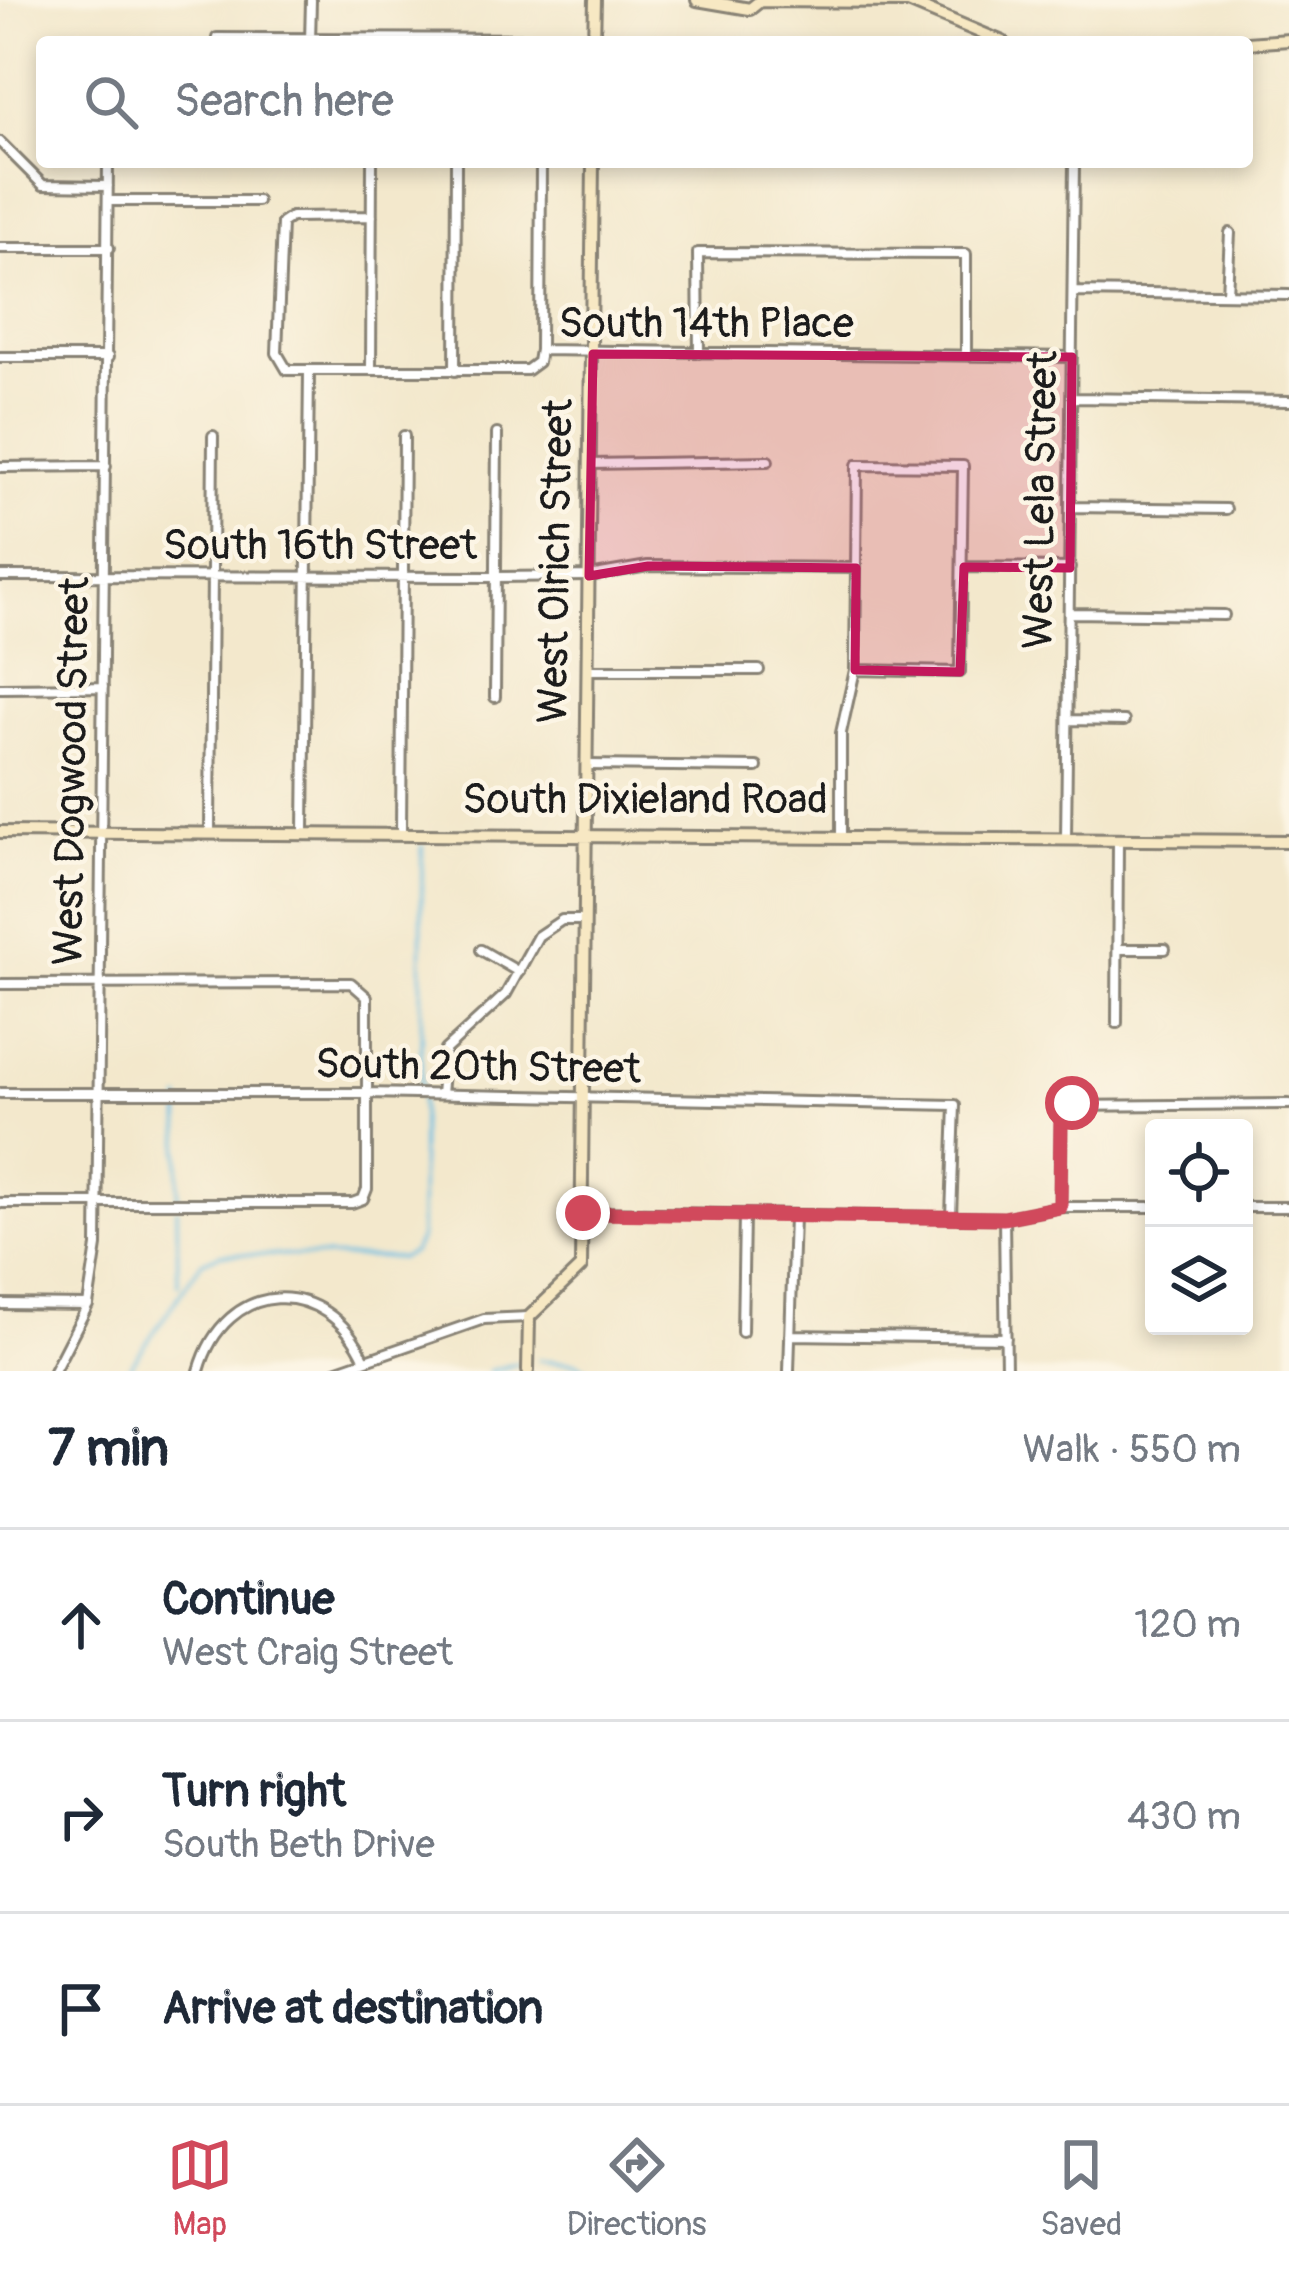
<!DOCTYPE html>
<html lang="en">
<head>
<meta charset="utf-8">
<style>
  :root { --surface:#fff; --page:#f2f2f3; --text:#1f2937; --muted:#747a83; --line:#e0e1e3; --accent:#d1495b }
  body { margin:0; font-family:Pangolin,sans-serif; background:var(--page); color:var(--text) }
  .controls { position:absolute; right:36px; bottom:36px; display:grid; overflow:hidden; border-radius:12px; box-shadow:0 6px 18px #0003 }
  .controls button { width:108px; height:108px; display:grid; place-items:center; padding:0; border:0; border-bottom:3px solid var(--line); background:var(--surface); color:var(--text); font:60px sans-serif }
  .stop { position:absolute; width:36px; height:36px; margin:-27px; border:9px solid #d1495b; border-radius:50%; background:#fff }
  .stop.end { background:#d1495b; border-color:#fff; box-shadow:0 3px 12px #0008 }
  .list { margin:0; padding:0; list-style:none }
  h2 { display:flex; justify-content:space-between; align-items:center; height:156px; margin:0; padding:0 48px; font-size:51px }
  h2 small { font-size:39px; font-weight:400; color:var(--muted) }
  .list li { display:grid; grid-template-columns:78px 1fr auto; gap:36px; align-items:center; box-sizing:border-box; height:192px; padding:0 48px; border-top:3px solid var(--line) }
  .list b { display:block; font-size:45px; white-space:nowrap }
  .list p { margin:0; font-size:39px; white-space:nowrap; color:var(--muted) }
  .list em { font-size:39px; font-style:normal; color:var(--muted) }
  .icon { flex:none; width:66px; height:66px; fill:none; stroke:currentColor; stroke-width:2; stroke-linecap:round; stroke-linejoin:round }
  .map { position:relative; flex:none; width:1289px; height:1371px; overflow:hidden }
  .search { position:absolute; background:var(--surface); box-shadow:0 6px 18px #0003; left:36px; right:36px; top:36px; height:132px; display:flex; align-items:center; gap:30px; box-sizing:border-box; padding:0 42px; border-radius:12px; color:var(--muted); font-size:45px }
  .sheet { height:732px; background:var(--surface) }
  nav { display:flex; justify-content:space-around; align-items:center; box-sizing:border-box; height:168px; border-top:3px solid var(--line); background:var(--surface); font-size:33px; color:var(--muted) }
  nav a { display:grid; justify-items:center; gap:6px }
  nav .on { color:var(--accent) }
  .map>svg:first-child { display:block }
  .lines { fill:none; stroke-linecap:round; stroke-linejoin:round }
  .stream { stroke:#66bde3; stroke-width:3 }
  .street-casing { stroke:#888274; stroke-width:14 }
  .secondary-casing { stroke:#888274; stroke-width:16 }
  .street { stroke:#fff; stroke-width:8 }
  .secondary { stroke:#f7e8c3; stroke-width:10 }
  .route { stroke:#d1495b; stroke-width:15 }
  .marked { fill:#c2185b; fill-opacity:0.2; stroke:#c2185b; stroke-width:9; stroke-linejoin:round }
  .labels { text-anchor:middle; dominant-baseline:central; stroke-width:9; stroke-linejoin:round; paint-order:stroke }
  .street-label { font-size:42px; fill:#1c1c1c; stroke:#fcf5e5 }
</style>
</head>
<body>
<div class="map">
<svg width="1289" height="1371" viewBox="0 0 1289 1371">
  <rect width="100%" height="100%" fill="#fcf5e5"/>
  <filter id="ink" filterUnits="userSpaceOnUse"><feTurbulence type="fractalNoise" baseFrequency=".00833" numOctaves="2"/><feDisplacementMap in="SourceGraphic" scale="24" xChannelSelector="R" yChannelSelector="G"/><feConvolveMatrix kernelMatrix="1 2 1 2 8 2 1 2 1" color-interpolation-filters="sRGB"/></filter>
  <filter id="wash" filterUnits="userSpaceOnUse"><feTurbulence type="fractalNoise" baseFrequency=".004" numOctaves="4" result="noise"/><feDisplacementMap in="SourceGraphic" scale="48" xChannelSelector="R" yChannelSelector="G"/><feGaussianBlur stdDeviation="2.7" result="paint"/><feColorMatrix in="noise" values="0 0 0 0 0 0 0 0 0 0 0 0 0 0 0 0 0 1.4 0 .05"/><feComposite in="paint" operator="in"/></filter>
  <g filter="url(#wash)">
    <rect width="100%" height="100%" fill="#f3e8cc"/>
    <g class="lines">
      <!-- stream -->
      <path class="stream" d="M421,1089L422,845
        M178,1198L181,1099
        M177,1209L178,1285
        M539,1360L577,1363L589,1371
        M127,1371L202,1262L221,1254L401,1258L413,1252L420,1238L421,1099
        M489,1371L524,1362"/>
    </g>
  </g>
  <g filter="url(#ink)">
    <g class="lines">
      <defs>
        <path id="street" d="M217,38L594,39
          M310,41L311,0
          M0,142L43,185L108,186
          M108,201H257
          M372,216L291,217L282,223L277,353L287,370H527L538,362L540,350L1072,357
          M0,248H109
          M1073,292L1289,295
          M1227,294L1230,233
          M540,350L541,162
          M699,353L698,253L966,254V355
          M0,357H108
          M371,370L372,162
          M455,371L456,162
          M1073,398L1289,401
          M590,464L768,461
          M0,467L106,466
          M1071,507L1226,509
          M964,567L1070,568
          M0,576L497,577L589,576L648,566L856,568
          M1070,613L1224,615
          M588,670H759
          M0,688L103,687
          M495,697L497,434
          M1068,720L1124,721
          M587,765L757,767
          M210,831L213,436
          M304,831L309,371
          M401,831L404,436
          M841,835V733L855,670L857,465L963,466L960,672L855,670
          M1066,839L1074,162
          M1118,949H1165
          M481,950L519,972
          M0,984L351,983L367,997V1189L363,1199L352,1203H0
          M1117,1023L1118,839
          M0,1093H367L955,1105L951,1216
          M441,1094L445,1050L506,994L538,936L562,920H585
          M1060,1207L1061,1117L1066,1106L1289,1104
          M1244,1207H1289
          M583,1212L1004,1218L1060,1207H1154
          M1004,1218L1006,1371
          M0,1304L88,1305
          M742,1332L744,1216
          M790,1335L1006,1338
          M54,1371L88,1305L97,1246L108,162
          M199,1371C225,1278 326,1274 365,1360
          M335,1371L484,1319L529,1317
          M789,1371L794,1217"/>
        <path id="secondary" d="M697,0L750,9L760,1L908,2L1003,42
          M594,42L595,0
          M1247,43L1289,40
          M0,832L1289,841
          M528,1371L529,1317L581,1267L593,162"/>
      </defs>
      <!-- street casing -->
      <use href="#street" class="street-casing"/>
      <!-- secondary casing -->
      <use href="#secondary" class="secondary-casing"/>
      <!-- street -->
      <use href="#street" class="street"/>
      <!-- secondary -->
      <use href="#secondary" class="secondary"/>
    </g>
  </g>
  <g class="lines" filter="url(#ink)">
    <!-- route -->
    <path class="route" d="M583,1213L1004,1218L1060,1207L1061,1117L1072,1103"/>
  </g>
  <!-- marked area -->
  <path class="marked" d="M593,354L1072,357L1070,568L964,567L960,672L855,670L856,568L648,566L589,576Z"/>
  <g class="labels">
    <!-- street labels -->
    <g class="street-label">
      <text x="706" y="324">South 14th Place</text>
      <text transform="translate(1041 500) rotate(-89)">West Lela Street</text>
      <text x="320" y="546">South 16th Street</text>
      <text transform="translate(556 561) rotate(-89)">West Olrich Street</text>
      <text transform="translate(72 771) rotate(-89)">West Dogwood Street</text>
      <text x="645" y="800">South Dixieland Road</text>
      <text transform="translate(478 1067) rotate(1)">South 20th Street</text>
    </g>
  </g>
</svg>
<div class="controls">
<button><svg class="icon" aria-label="locate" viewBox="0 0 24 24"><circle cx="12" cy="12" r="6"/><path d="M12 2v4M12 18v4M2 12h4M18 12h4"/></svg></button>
<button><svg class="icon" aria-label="layers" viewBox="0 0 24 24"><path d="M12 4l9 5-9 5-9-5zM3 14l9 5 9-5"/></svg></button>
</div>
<div class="stop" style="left:1072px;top:1103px"></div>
<div class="stop end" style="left:583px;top:1213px"></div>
<div class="search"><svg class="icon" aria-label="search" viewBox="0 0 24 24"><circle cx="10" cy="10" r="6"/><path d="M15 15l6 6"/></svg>Search here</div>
</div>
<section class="sheet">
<h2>7 min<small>Walk · 550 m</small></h2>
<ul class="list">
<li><svg class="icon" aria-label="ahead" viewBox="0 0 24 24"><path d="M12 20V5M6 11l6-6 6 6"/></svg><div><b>Continue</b><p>West Craig Street</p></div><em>120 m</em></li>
<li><svg class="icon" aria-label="right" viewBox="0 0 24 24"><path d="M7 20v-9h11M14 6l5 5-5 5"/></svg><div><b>Turn right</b><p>South Beth Drive</p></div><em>430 m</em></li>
<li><svg class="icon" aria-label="arrive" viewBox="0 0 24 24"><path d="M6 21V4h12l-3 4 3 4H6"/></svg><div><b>Arrive at destination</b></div></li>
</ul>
</section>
<nav>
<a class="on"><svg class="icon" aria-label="map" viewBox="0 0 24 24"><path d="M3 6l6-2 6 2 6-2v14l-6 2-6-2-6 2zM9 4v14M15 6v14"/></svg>Map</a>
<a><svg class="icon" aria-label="directions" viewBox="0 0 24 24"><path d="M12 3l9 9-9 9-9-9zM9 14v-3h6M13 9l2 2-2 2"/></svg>Directions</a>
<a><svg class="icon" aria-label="saved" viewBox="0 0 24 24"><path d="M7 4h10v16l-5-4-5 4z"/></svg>Saved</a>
</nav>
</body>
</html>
